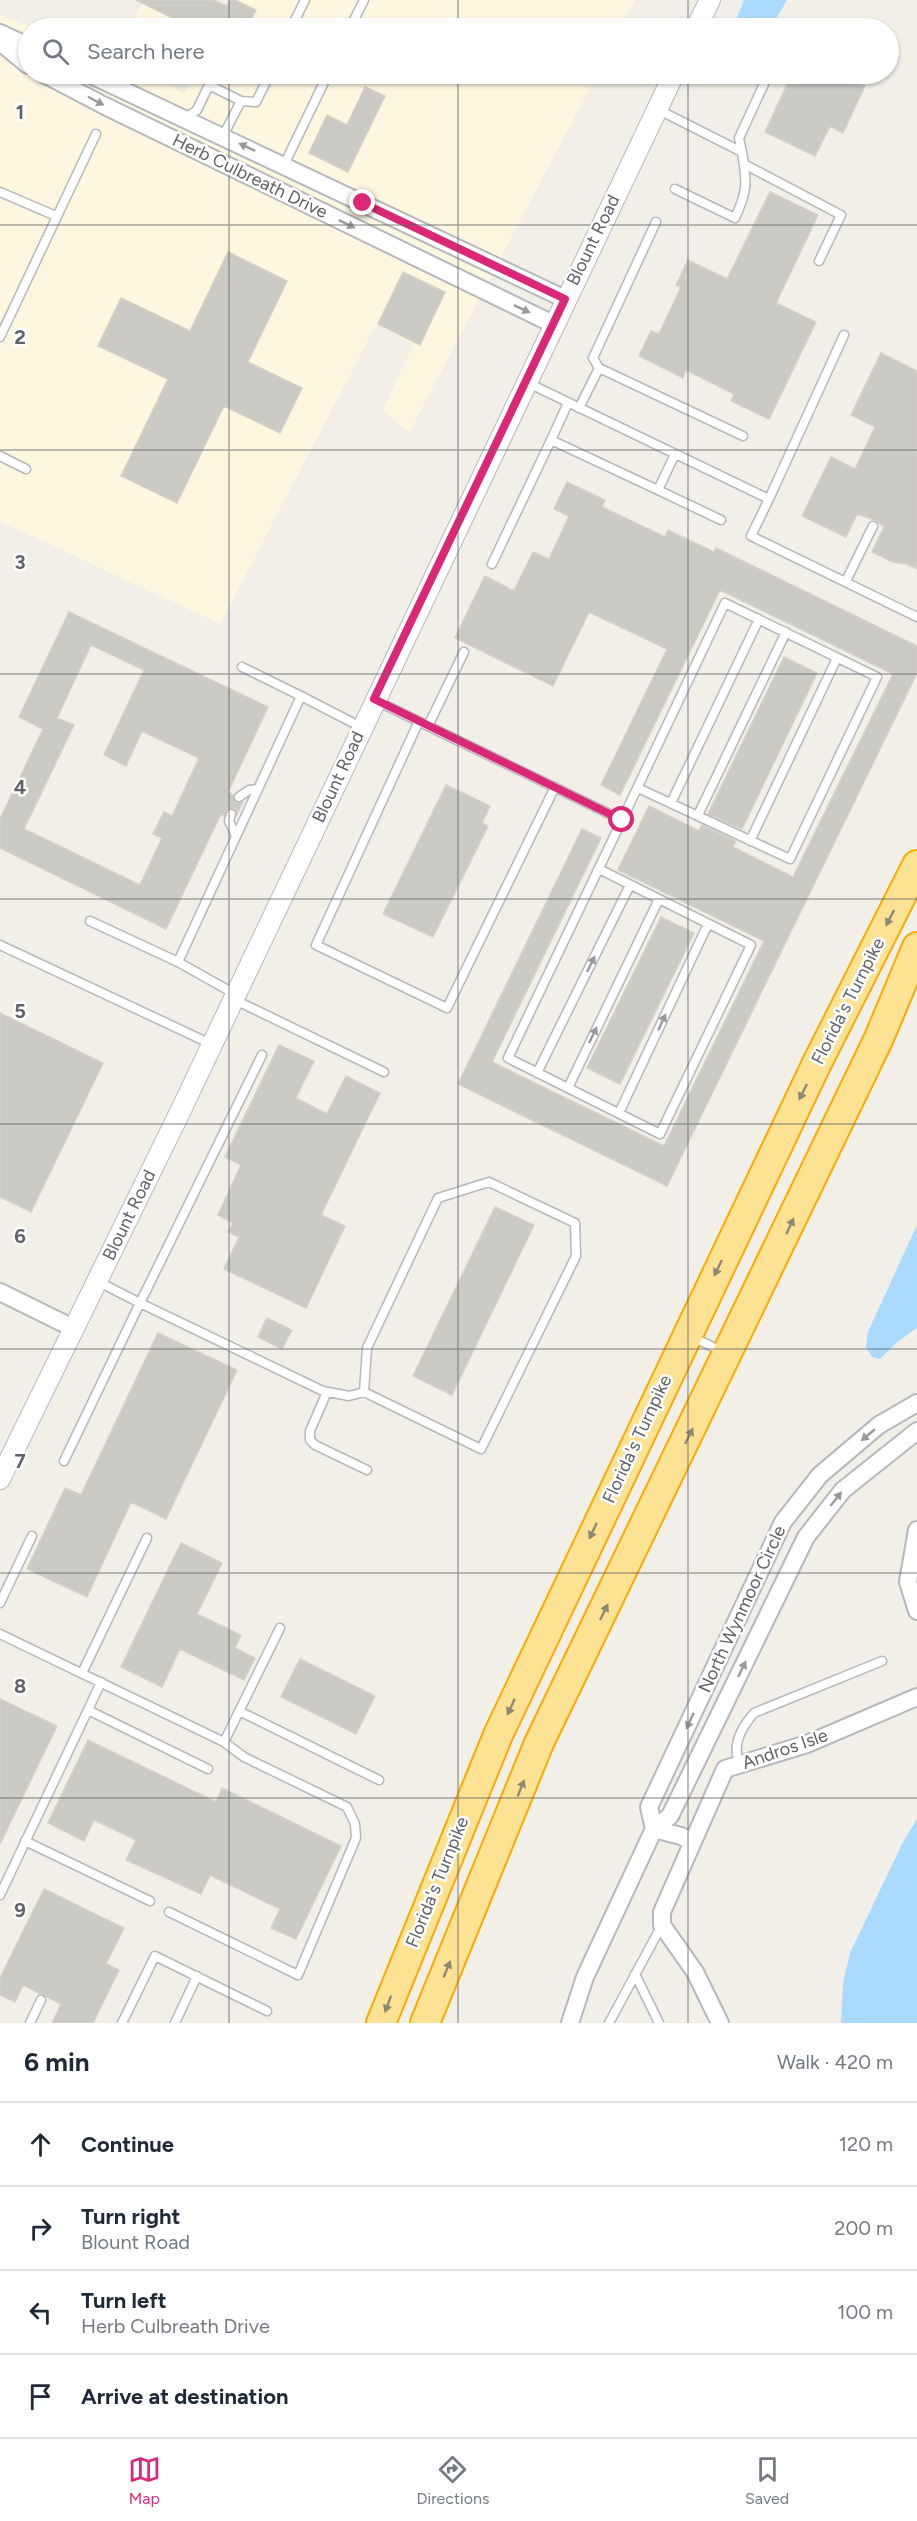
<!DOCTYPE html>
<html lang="en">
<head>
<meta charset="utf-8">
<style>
  :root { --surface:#fff; --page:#f2f2f3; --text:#1f2937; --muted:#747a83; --line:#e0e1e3; --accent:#db2777 }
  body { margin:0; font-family:Figtree,sans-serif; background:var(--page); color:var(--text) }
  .stop { position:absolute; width:18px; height:18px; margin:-14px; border:4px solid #db2777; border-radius:50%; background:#fff }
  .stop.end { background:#db2777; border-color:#fff; box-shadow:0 2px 6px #0008 }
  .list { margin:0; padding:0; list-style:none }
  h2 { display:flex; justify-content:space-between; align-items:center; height:78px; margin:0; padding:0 24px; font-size:26px }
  h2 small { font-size:20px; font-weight:400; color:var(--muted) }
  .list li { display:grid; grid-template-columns:39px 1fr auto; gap:18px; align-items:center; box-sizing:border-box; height:84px; padding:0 24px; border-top:2px solid var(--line) }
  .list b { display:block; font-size:22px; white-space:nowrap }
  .list p { margin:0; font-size:20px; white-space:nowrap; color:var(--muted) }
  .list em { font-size:20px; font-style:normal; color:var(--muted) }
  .icon { flex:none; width:33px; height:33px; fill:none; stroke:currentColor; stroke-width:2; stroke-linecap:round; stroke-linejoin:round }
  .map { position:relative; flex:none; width:917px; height:2023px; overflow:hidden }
  .search { position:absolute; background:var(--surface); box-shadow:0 2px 4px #0004; left:18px; right:18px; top:18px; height:66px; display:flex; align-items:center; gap:15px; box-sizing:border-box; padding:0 21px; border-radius:33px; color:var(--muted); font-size:22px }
  .sheet { height:414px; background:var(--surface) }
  nav { display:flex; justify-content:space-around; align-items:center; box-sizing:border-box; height:84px; border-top:2px solid var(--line); background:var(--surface); font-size:16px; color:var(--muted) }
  nav a { display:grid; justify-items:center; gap:3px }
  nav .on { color:var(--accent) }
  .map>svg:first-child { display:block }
  .commercial { fill:#fef7e0 }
  .water { fill:#aadaff }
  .building { fill:#cccac5; stroke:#d6d1c6; stroke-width:1.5; fill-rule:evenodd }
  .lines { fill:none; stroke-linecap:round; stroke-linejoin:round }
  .service-casing { stroke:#b5b8bc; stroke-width:11 }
  .minor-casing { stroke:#b5b8bc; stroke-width:20 }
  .tertiary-casing { stroke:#b5b8bc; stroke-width:22 }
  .motorway-casing { stroke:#f9ab00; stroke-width:32 }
  .service { stroke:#fff; stroke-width:8 }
  .minor { stroke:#fff; stroke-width:16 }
  .tertiary { stroke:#fff; stroke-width:20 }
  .motorway { stroke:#fde293; stroke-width:28 }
  .oneway { fill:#979a9d }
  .oneway2 { fill:#8e8975 }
  .route { stroke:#db2777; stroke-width:8 }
  .grid { fill:none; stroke:#5f6368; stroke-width:1.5; stroke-opacity:0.55 }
  .labels { text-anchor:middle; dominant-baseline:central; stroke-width:5; stroke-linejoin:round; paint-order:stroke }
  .street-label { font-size:18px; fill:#5f6368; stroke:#fff }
  .grid-label { font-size:20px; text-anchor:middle; font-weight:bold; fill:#5f6368; stroke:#fff; stroke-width:5; stroke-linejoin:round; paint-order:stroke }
</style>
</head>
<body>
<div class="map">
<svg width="917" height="2023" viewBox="0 0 917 2023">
  <rect width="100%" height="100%" fill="#f1efe8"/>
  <!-- commercial -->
  <path class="commercial" d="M144,0H203L189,28H129Z
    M229,0H635L620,28H215Z
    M0,14L33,28H28V74H169L165,83L184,94L194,74H597L409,433L383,410L413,345L377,323L220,624L0,521Z"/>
  <!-- water -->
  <path class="water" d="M744,0H787L774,22L760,28L736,20Z
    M917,1225V1328L896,1343L880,1359L872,1357L866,1347L868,1332Z
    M917,1819V2023H841L843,1983L850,1953L904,1840Z"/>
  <!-- building -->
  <path class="building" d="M136,0H213L227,6L230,0H235L256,10L247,28H219L195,18L191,27Z
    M792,74H863L858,83L865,86L843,133L830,126L815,156L765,132Z
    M365,87L385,96L348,172L309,153L327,115L347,125Z
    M770,192L818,215L776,303L816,322L769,419L731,401L734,394L686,370L683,378L639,356L651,331L659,334L681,287L676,285L688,260L727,279Z
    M228,252L287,281L248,362L302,388L280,433L224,406L177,503L121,476L168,379L98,346L121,298L190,331Z
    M403,272L445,292L420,345L378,324Z
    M881,353L917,371V569L907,564L893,562L872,552L884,527L875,520L857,514L846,537L802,516L831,457L855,469L875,427L851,415Z
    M567,482L605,500L602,507L665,537L668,530L714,552L716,548L917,646V673L667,1186L458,1084L582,829L601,838L492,1062L664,1146L764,941L618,870L649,806L699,831L702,825L736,841L733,847L793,877L893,674L720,590L620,795L601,785L667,649L589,612L553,686L455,638L485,576L514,591L533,552L549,559L569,516L554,509Z
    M69,612L268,707L228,792L233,795L236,802H243L237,814L235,809L230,808L226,810L224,816L221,814L166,929L0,848V819L43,729L19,717ZM91,645L144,670L104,755L126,766L142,731L199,758L172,816L164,812L153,834L162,838L140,885L24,829L74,725L57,718Z
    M784,657L817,673L742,829L708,814Z
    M446,785L490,806L482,823L488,826L433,937L383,914Z
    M661,917L694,933L620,1084L587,1068Z
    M0,1013L103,1063L31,1212L0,1197Z
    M279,1045L314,1061L296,1098L327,1114L346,1076L380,1093L321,1215L345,1226L306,1308L224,1269L239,1237L228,1232L233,1223L218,1215L241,1165L225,1157Z
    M495,1207L534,1225L452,1395L413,1376Z
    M267,1318L292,1330L282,1349L258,1337Z
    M158,1333L237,1370L166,1519L131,1502L87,1597L27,1569L65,1488L81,1495Z
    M181,1543L222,1563L197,1614L241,1635L235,1648L255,1658L244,1680L180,1649L162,1687L121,1667Z
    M300,1659L375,1696L356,1734L281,1697Z
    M0,1699L57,1726L0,1844Z
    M88,1740L216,1802L222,1788L341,1846L296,1939L271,1928L280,1909L210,1875L201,1894L126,1860L136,1840L94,1820L84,1841L48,1823Z
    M44,1889L124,1928L106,1964L119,1970L93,2023H52L61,2004L23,1985L15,2002L0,1995V1978Z"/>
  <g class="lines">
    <defs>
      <path id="service" d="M291,28L305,0
        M350,28L364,0
        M241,101L256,102L270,74
        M657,109L742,152C747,183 748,190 735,218L675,189
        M186,118L197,110L209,85L241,101L223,136
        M742,152L739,138L764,84
        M744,164L841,215L819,261
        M284,165L328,74
        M0,192L56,216
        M0,337L96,134
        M599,368L593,358L656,222
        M526,382L769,499L751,536L917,617
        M568,403L551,440L658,490
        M579,408L599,368L743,436
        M675,454L658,490L721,520
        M0,456L26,469
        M769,499L844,335
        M492,564L551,440
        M846,581L873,526
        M301,696L361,727
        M375,700L428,726L464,652
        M419,721L316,945L447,1008L555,787
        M428,726L622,820L725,603L877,677L790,859L638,788
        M239,797L249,790L258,789
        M671,803L759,619
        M231,814L229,821L236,836
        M698,815L786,632
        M750,841L837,658
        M599,869L751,945L660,1134L508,1058L622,820
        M90,921L178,962L301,696L242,667
        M0,945L211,1044
        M178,962L235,994
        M233,999L384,1072
        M262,1055L140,1303L323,1391L349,1396L364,1392L481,1449L576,1256L575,1223L489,1182L438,1198L367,1348L364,1392
        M537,1073L630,885
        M568,1088L659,899
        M619,1113L708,924
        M692,1337L724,1352
        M327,1392L310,1431V1440L315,1445L367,1470
        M64,1461L140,1303L97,1281
        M0,1603L32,1536
        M0,1634L224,1742L280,1628
        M82,1673L147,1538
        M101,1682L88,1710L208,1769
        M239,1711L379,1780
        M740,1764C731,1746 741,1728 754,1713L882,1661
        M25,1841L150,1901
        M0,1895L88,1710
        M169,1912L298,1975L356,1838L355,1824L347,1807L244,1757L224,1742
        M635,1974L659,2023
        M30,2023L41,2000
        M122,2023L155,1956L267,2011
        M175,2023L197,1976
        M609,2023L662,1925"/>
      <path id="minor" d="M0,33L28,46
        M0,42L28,65
        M44,74L103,105L553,324
        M89,74L565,299
        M0,1292L73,1328
        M917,1530L908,1582L917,1611
        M654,1829L649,1807L783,1522L820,1475L879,1425L917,1403
        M654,1829L681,1836L693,1842
        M570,2023L585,1977L654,1829L670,1816L806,1537L843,1490L917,1431
        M720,2023L695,1972L662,1925V1912L725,1769L807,1744L917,1697"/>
      <path id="tertiary" d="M696,28L710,0
        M0,1479L180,1112L674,74"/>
      <path id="motorway" d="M381,2023L498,1735L817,1063L917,865
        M425,2023L539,1743L879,1038L917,947"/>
    </defs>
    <!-- service casing -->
    <use href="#service" class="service-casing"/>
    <!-- minor casing -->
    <use href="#minor" class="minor-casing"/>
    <!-- tertiary casing -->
    <use href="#tertiary" class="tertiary-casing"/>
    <!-- motorway casing -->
    <use href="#motorway" class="motorway-casing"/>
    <!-- service -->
    <use href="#service" class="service"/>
    <!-- minor -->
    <use href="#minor" class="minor"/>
    <!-- tertiary -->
    <use href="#tertiary" class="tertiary"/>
    <!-- motorway -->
    <use href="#motorway" class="motorway"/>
  </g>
  <!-- one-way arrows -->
  <defs><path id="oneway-solid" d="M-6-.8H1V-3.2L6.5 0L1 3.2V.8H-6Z" transform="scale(1.5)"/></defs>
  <g class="oneway">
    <use href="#oneway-solid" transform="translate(96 101) rotate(28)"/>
    <use href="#oneway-solid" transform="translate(247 147) rotate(-155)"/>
    <use href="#oneway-solid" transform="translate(347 224) rotate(26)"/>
    <use href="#oneway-solid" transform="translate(522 309) rotate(25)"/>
    <use href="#oneway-solid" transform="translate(591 964) rotate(-64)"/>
    <use href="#oneway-solid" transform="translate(662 1022) rotate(-65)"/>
    <use href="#oneway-solid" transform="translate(593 1035) rotate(-64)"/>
    <use href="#oneway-solid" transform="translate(868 1435) rotate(140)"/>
    <use href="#oneway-solid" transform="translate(836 1499) rotate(-52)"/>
    <use href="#oneway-solid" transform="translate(742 1669) rotate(-64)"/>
    <use href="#oneway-solid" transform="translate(690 1721) rotate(115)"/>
  </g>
  <g class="oneway2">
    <use href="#oneway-solid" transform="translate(890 918) rotate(117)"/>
    <use href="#oneway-solid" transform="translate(803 1092) rotate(116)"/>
    <use href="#oneway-solid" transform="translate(790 1226) rotate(-65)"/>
    <use href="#oneway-solid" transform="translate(718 1268) rotate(116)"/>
    <use href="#oneway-solid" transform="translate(689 1436) rotate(-64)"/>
    <use href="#oneway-solid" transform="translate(593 1531) rotate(115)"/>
    <use href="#oneway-solid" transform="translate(604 1612) rotate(-64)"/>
    <use href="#oneway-solid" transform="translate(511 1707) rotate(115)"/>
    <use href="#oneway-solid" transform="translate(521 1788) rotate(-68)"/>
    <use href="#oneway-solid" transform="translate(447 1969) rotate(-68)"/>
    <use href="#oneway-solid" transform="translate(388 2004) rotate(110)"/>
  </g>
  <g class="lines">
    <!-- route -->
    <path class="route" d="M363,203L565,299L374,699L622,820"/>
  </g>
  <!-- grid -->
  <path class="grid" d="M229,0V28M458,0V28M688,0V28M229,74V2023M458,74V2023M688,74V2023M0,225H917M0,450H917M0,674H917M0,899H917M0,1124H917M0,1349H917M0,1573H917M0,1798H917"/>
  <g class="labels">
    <!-- street labels -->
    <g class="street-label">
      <text transform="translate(250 176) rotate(26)">Herb Culbreath Drive</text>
      <text transform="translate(593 240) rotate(-64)">Blount Road</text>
      <text transform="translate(338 777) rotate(-65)">Blount Road</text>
      <text transform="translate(848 1001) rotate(-63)">Florida's Turnpike</text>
      <text transform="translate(129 1215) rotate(-64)">Blount Road</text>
      <text transform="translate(637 1439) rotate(-65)">Florida's Turnpike</text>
      <text transform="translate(742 1609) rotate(-65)">North Wynmoor Circle</text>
      <text transform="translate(785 1749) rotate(-19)">Andros Isle</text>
      <text transform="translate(437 1882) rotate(-68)">Florida's Turnpike</text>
    </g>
  </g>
  <g class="grid-label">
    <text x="20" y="119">1</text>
    <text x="20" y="344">2</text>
    <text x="20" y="569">3</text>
    <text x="20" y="794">4</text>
    <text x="20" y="1018">5</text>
    <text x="20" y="1243">6</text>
    <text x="20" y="1468">7</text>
    <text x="20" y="1693">8</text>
    <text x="20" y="1917">9</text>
  </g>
</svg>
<div class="stop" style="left:622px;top:820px"></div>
<div class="stop end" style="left:363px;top:203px"></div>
<div class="search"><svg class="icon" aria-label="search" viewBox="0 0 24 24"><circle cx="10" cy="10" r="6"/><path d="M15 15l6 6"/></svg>Search here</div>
</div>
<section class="sheet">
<h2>6 min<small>Walk · 420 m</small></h2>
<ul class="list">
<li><svg class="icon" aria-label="ahead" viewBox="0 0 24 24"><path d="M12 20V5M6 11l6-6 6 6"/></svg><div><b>Continue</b></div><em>120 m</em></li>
<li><svg class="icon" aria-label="right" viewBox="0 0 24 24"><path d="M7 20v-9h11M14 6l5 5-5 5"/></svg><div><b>Turn right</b><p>Blount Road</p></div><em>200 m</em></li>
<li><svg class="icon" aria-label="left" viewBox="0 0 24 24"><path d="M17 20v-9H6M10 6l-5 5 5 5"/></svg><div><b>Turn left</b><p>Herb Culbreath Drive</p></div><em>100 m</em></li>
<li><svg class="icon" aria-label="arrive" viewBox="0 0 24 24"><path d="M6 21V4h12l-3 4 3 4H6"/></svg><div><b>Arrive at destination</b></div></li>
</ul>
</section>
<nav>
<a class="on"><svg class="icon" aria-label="map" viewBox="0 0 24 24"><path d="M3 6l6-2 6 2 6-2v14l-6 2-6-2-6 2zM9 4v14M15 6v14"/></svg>Map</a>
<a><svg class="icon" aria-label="directions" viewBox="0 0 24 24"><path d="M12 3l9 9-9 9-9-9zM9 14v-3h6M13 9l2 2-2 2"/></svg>Directions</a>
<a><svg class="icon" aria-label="saved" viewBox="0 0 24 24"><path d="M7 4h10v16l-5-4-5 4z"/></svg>Saved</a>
</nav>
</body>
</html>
